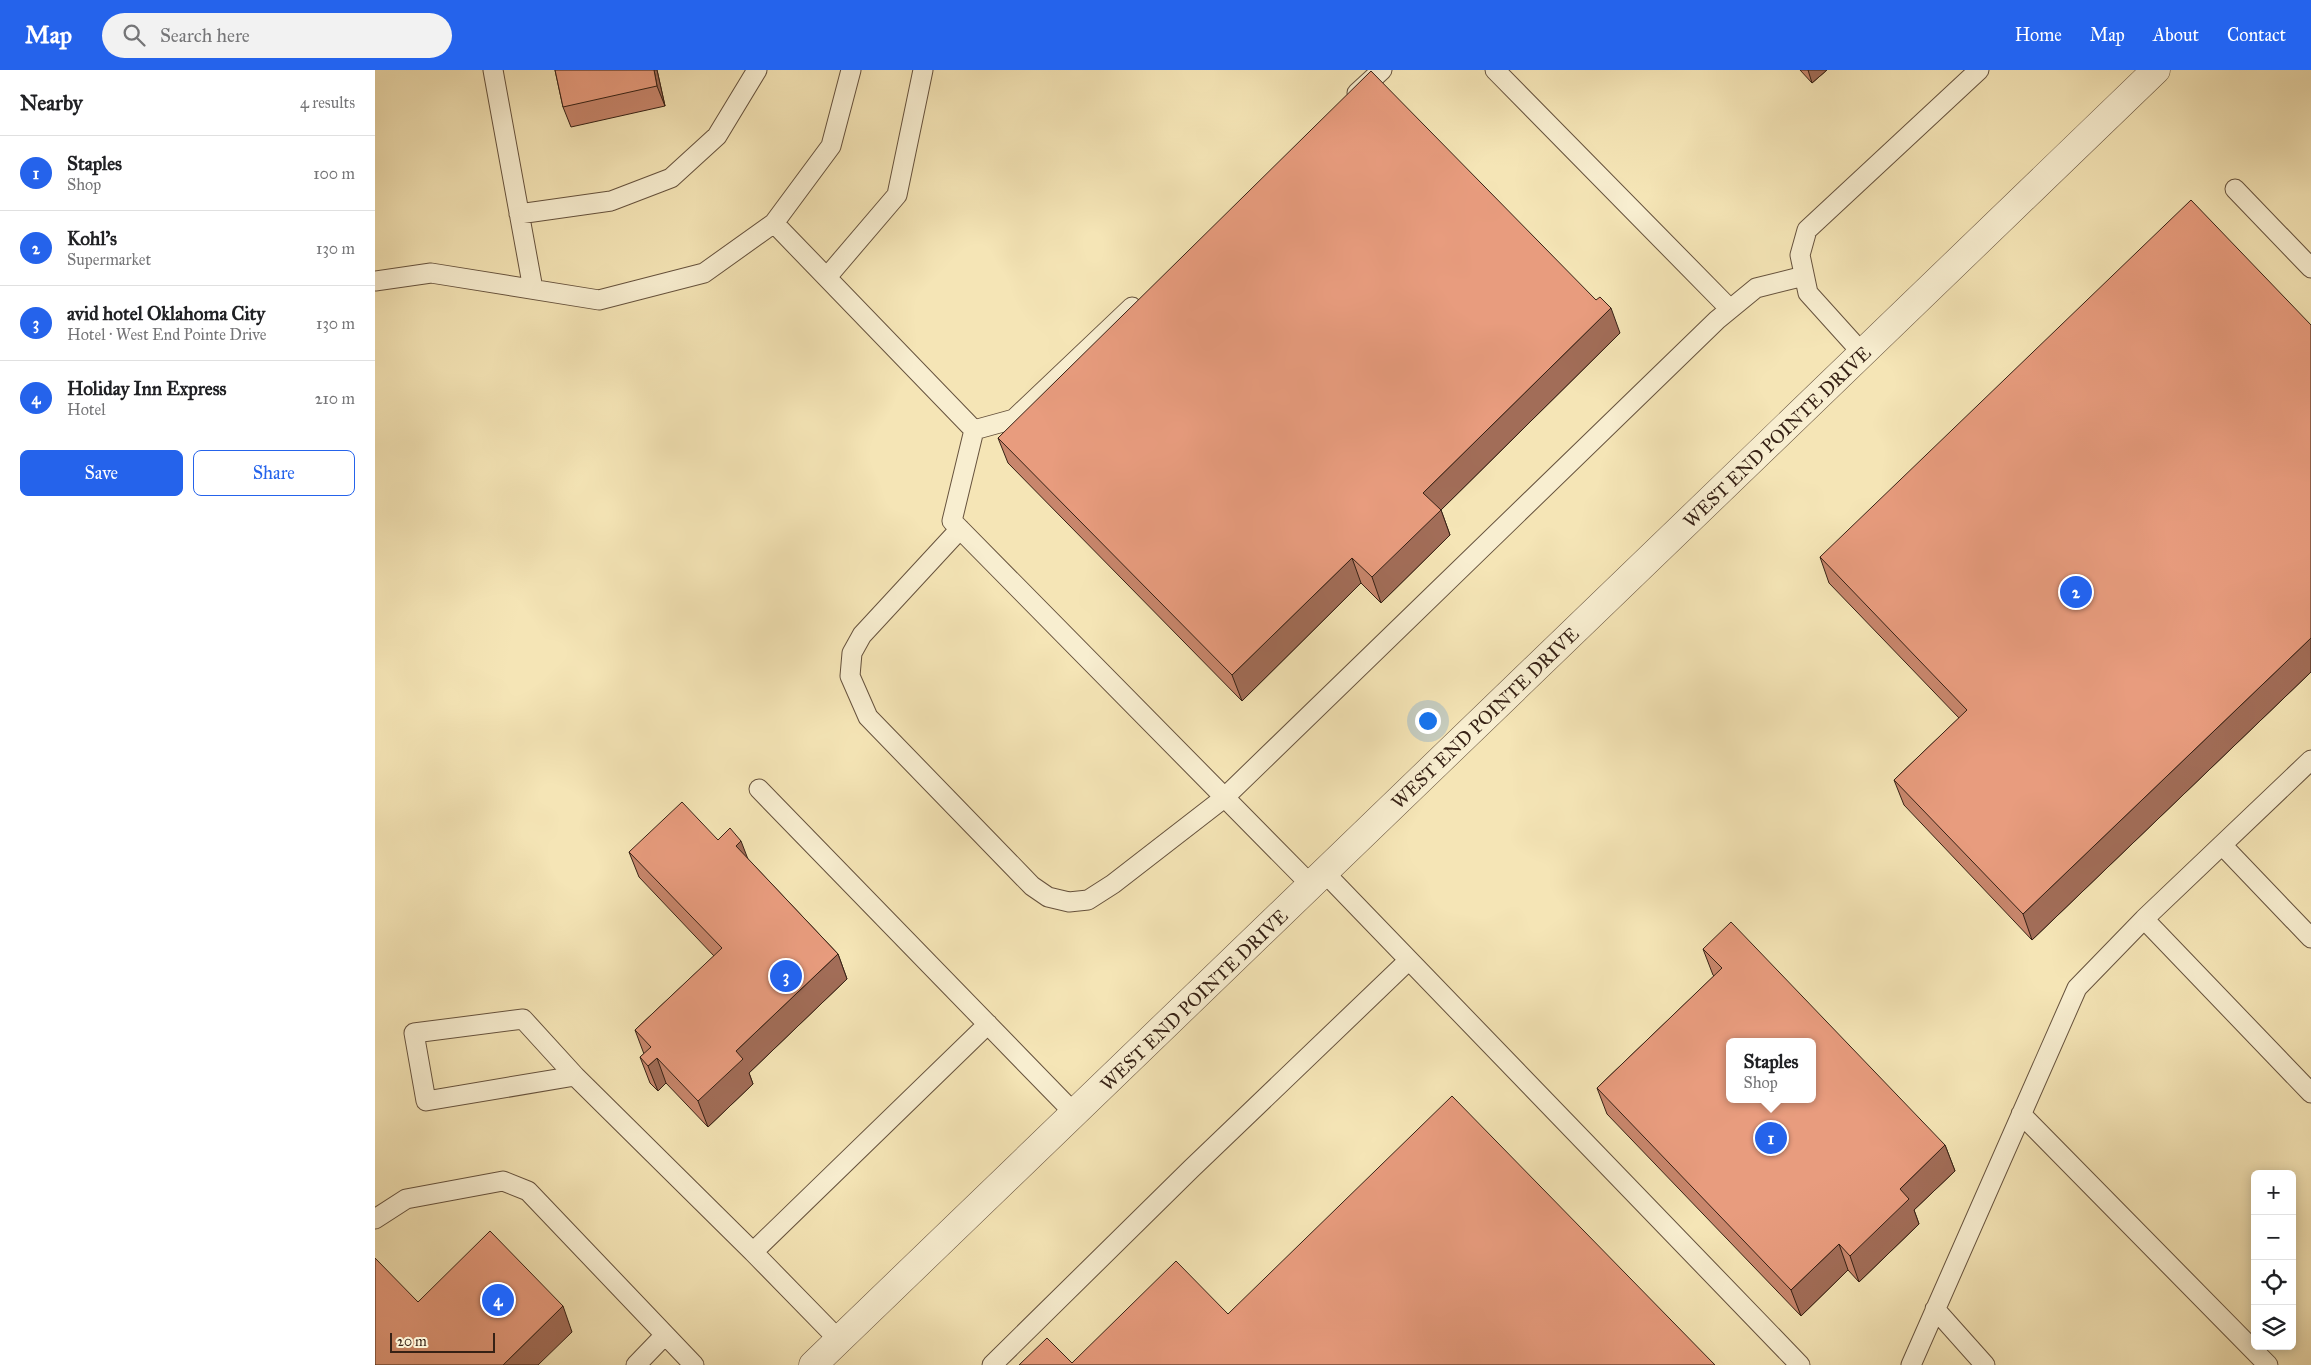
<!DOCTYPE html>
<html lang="en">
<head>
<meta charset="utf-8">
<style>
  :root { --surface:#fff; --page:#f2f2f2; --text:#202124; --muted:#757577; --line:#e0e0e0; --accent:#2563eb }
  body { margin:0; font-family:"IM FELL Great Primer",serif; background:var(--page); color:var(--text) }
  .controls { position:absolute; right:15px; bottom:15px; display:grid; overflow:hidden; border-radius:8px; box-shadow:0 2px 12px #0003 }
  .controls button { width:45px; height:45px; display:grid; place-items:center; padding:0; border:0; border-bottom:1px solid var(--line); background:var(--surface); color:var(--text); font:25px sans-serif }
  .scale { position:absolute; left:15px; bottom:12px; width:105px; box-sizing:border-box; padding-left:5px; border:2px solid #362115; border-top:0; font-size:14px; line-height:18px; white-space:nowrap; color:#362115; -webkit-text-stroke:4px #f8eed0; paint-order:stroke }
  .you { position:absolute; left:1052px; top:650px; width:18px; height:18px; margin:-12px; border:4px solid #fff; border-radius:50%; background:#1a73e8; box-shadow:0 0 0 8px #1a73e833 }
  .badge { display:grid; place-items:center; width:32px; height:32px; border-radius:50%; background:var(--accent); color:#fff; font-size:16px; font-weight:700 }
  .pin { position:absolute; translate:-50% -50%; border:2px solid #fff; box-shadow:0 1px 5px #0006 }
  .popup { position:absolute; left:1351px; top:968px; width:90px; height:65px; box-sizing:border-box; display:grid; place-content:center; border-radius:8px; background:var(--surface); filter:drop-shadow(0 1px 4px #0005); font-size:16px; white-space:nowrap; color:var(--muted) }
  .popup b { font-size:19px; color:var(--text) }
  .popup::after { content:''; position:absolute; left:50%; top:100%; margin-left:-10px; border:10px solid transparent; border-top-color:var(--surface) }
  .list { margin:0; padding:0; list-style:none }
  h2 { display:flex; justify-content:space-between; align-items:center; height:65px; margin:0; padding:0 20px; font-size:21px }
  h2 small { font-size:16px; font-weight:400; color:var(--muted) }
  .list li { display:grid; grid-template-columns:32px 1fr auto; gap:15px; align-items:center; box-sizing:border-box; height:75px; padding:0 20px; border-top:1px solid var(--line) }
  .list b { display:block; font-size:19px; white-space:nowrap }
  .list p { margin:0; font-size:16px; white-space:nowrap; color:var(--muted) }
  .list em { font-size:16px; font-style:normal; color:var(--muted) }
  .actions { display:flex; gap:10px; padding:15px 20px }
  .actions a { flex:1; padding:11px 0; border:1px solid var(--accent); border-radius:8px; text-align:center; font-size:18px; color:var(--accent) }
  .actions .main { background:var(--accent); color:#fff }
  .icon { flex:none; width:28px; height:28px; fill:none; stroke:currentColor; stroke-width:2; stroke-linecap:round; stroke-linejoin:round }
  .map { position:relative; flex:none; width:1936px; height:1295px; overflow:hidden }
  header { display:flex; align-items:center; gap:30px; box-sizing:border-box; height:70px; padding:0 25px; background:var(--accent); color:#fff }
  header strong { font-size:24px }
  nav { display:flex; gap:28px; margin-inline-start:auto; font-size:18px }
  .search { width:350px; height:45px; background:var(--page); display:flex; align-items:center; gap:12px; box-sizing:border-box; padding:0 18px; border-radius:28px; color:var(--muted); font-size:19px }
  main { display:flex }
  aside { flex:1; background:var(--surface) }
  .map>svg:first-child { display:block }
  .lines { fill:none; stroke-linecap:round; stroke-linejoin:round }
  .service-casing { stroke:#66523d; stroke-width:21 }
  .minor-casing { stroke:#66523d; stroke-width:29 }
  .service { stroke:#f8eed0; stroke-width:19 }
  .minor { stroke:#f8eed0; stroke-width:28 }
  .wall { fill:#c8866c; stroke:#362115 }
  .shaded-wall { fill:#a26d58; stroke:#362115 }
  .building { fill:#e89c7e; stroke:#362115; fill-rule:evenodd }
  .labels { text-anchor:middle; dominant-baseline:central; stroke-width:5; stroke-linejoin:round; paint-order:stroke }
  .street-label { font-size:19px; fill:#362115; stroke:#f8eed0 }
</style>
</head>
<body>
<header>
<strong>Map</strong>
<div class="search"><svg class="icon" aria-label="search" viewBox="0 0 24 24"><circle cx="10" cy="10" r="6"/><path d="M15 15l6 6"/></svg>Search here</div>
<nav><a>Home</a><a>Map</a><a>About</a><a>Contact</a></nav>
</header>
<main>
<aside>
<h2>Nearby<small>4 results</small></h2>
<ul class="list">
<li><span class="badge">1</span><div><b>Staples</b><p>Shop</p></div><em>100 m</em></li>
<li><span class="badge">2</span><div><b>Kohl's</b><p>Supermarket</p></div><em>130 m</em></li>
<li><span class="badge">3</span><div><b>avid hotel Oklahoma City</b><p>Hotel · West End Pointe Drive</p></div><em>130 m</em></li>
<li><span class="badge">4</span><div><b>Holiday Inn Express</b><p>Hotel</p></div><em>210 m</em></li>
</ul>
<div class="actions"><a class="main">Save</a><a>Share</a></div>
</aside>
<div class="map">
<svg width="1936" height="1295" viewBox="0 0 1936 1295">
  <rect width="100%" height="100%" fill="#f5e5b6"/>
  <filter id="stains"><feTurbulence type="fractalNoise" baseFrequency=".004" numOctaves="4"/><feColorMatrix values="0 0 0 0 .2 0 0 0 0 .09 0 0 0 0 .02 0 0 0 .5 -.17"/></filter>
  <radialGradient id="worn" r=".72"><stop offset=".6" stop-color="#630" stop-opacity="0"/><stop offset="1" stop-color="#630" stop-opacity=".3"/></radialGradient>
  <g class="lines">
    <defs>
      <path id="service" d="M118,0L158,219
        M1120,0L1355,239
        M982,23L1007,0
        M1860,119L1936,198
        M144,144L236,131L296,108L342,66L382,0
        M399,153L599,360L577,451L937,816
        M452,207L522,125L548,0
        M0,211L56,203L224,230L329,203L399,153L456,76L476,0
        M1488,284L1433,223L1425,185L1432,160L1604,0
        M599,360L639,349L757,237
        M585,459L487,565L477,583L475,606L493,647L657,816L673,827L694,832L713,830L738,814L849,728L1342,250L1381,218L1429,206
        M384,719L700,1044
        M1847,775L1936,868
        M950,803L1425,1295
        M1769,849L1936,1023
        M200,1006L148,949L39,963L51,1031L200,1006L378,1182L613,954
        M1646,1044L1893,1295
        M0,1149L31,1129L128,1111L153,1121L319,1295
        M378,1182L464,1270
        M1560,1239L1610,1295
        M261,1295L289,1266
        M617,1295L816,1099L1034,890
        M1536,1295L1702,918L1769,849L1936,690"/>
      <path id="minor" d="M438,1295L1781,0"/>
    </defs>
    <!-- service casing -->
    <use href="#service" class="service-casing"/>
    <!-- minor casing -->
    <use href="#minor" class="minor-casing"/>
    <!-- service -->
    <use href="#service" class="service"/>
    <!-- minor -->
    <use href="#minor" class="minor"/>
  </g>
  <!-- wall -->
  <path class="wall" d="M180,0H282L290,36L196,57L188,37Z
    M1425,0H1452L1437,13Z
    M1936,255V602L1657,870L1529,735L1519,710L1584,648L1454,513L1445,487Z
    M1245,263L1066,440L1075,465L1006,533L986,513L867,631L633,393L623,368Z
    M254,782L373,789L463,884L472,909L374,1003L378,1014L333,1057L291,1013L283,1021L275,1013L265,987L269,984L260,960L339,886L264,807Z
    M1328,879L1570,1075L1580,1101L1539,1140L1544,1154L1484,1212L1473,1200L1426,1246L1232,1044L1222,1018L1339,906L1338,905Z"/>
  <!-- shaded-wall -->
  <path class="shaded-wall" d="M279,0H282L290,36L282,16Z
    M1433,0H1452L1437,13Z
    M1236,238L1245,263L1066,440L1075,465L1006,533L997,507L1048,423Z
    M977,488L986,513L867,631L857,605Z
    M1936,568V602L1657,870L1648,844Z
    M366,771L376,797L361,776Z
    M463,884L472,909L374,1003L378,1014L333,1057L323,1031L361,981Z
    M282,988L291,1013L283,1021L273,996Z
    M1570,1075L1580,1101L1539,1140L1544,1154L1484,1212L1475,1186L1525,1119Z
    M1464,1174L1473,1200L1426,1246L1416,1220Z
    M188,1236L197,1262L163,1295H128Z"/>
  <!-- building -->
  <path class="building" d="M180,0H279L282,16L188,37Z
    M996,1L1221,230L1225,227L1236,238L1048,423L1066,440L997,507L977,488L857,605L623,368Z
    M1816,130L1936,255V568L1648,844L1519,710L1592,640L1445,487Z
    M307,732L343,770L355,758L366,771L361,776L463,884L361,981L368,989L323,1031L282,988L273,996L265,987L276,977L260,960L347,878L254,782Z
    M1356,852L1570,1075L1525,1119L1534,1129L1475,1186L1464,1174L1416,1220L1222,1018L1347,898L1328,879ZM1355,972H1437V1029H1355Z
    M1077,1026L1340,1295H644L672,1268L697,1293L801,1191L853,1244Z
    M115,1161L188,1236L128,1295H0V1188L43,1232Z"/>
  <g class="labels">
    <!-- street labels -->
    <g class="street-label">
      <text transform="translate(1402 367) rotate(-44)">WEST END POINTE DRIVE</text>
      <text transform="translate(1110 648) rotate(-44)">WEST END POINTE DRIVE</text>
      <text transform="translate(819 930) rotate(-44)">WEST END POINTE DRIVE</text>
    </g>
  </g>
  <rect width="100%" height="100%" filter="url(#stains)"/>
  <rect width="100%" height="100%" fill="url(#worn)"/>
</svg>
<div class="controls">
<button>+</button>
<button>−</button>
<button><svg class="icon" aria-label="locate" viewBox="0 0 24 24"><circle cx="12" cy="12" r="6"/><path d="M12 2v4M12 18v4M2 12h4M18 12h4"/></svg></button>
<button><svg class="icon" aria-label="layers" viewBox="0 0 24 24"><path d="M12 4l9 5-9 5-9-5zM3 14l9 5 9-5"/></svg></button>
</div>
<div class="scale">20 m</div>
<div class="you"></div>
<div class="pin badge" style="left:1396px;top:1068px">1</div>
<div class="popup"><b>Staples</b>Shop</div>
<div class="pin badge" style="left:1701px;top:522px">2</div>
<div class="pin badge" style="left:411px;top:906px">3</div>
<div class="pin badge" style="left:123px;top:1230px">4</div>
</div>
</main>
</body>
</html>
